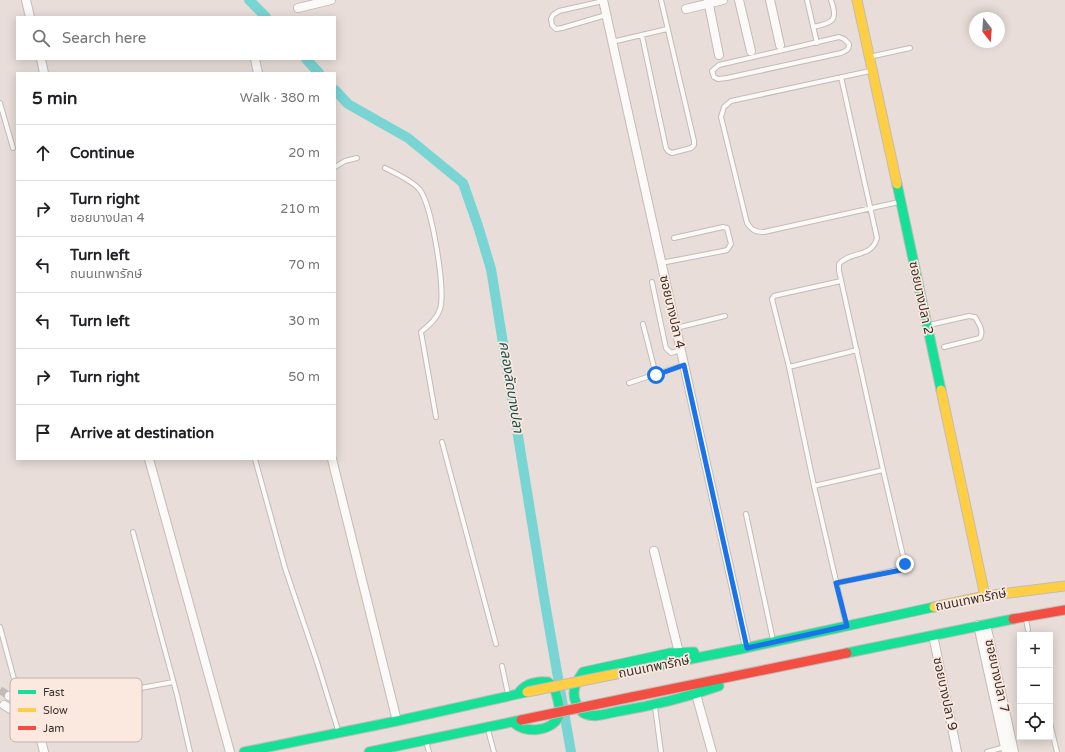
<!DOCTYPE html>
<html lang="en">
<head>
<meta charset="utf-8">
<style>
  :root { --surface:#fff; --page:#f6f6f6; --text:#202124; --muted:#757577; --line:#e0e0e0 }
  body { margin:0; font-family:"Varela Round","Noto Sans Thai",sans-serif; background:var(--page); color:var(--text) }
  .controls { position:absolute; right:12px; bottom:12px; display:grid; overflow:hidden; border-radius:0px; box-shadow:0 2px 10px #0003 }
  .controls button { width:36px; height:36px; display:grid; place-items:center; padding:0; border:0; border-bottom:1px solid var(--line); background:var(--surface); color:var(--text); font:20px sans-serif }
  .compass { position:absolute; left:969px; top:12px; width:36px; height:36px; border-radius:50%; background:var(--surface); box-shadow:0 2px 10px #0003; rotate:163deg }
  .stop { position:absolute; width:12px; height:12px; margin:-9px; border:3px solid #1a73e8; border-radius:50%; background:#fff }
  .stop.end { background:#1a73e8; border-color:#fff; box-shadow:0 1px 4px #0008 }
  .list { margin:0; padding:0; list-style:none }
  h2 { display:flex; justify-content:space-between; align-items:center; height:52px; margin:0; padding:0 16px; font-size:17px }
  h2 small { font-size:13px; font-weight:400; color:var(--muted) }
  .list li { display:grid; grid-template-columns:26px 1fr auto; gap:12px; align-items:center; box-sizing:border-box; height:56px; padding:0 16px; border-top:1px solid var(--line) }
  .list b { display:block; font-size:15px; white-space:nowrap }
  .list p { margin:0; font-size:13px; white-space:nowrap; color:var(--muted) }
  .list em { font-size:13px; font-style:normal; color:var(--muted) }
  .icon { flex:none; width:22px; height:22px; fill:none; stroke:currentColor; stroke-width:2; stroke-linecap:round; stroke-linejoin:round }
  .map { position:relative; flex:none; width:1065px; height:752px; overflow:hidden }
  .search { position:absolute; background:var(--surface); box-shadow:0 2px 10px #0003; left:16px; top:16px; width:320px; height:44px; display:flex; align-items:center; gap:10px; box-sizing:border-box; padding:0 14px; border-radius:0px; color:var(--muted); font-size:15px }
  .panel { position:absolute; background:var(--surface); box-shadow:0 2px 10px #0003; left:16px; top:72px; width:320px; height:388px; border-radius:0px }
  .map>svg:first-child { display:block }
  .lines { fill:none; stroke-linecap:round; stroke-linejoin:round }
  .canal { stroke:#78d5d3; stroke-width:10 }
  .street-tunnel { stroke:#c5bbb6; stroke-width:8; stroke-dasharray:8 4; stroke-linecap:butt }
  .lane-casing { stroke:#c3bbb7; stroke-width:6 }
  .street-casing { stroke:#c3bbb7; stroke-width:10 }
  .fast-casing { stroke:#c3bbb7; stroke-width:11 }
  .slow-casing { stroke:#c3bbb7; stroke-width:11 }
  .jam-casing { stroke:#c3bbb7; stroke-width:11 }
  .lane { stroke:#fcfaf9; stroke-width:4 }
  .street { stroke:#fcfaf9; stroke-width:8 }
  .fast { stroke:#16e098; stroke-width:9 }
  .slow { stroke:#ffcf43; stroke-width:9 }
  .jam { stroke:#f24e42; stroke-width:9 }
  .slow-bridge-casing { stroke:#c0bbb7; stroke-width:11; stroke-linecap:butt }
  .jam-bridge-casing { stroke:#c0bbb7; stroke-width:11; stroke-linecap:butt }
  .slow-bridge { stroke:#ffcf43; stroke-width:9 }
  .jam-bridge { stroke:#f24e42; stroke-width:9 }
  .route { stroke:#1a73e8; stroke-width:5 }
  .labels { text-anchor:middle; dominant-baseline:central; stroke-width:3.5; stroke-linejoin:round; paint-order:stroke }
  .street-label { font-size:13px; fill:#38312d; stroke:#fbe8df }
  .water-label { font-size:14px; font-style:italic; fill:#165151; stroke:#fbe8df }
  .key { fill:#fbe8df; stroke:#c0b1aa; stroke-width:1 }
  .key-label { font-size:11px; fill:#38312d }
</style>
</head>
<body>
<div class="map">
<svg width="1065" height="752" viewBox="0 0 1065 752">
  <rect width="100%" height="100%" fill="#e8ddd8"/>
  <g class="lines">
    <!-- canal -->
    <path class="canal" d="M249,0L266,17
      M306,59L319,73
      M335,90L348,104L408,138L463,183L478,226L491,269L545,603L571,752"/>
    <!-- street-tunnel -->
    <path class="street-tunnel" d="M0,690L9,696"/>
    <defs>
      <path id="lane" d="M807,0L817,43
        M603,1L559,11L553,15L551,19L552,25L556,29L562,28L606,15
        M813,27C834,23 838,20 831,0
        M642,36L666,148L668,151L672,153L691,148L694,145V141L661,0
        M839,37L844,39L849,44C849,50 846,51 841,53L727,78L718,79L714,77L712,71L719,65Z
        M612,42L667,29
        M869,57L910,48
        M870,71L731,101L724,107L721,117L747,223C752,230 755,232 764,232L899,202
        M841,77L877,238C871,259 851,250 839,264V271L883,470L814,486L846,624
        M0,103L13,148
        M335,167L345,161L357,158
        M385,168C395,173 413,181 420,190C432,206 446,291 440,309C437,319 428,326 421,332L436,417
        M661,263L723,251L727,250L731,244L727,228L723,227L674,238
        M652,282L666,348L671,353L681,350
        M643,324L656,375
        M929,325L969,316L975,317C979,324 984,331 980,338L944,347
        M676,328L725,316
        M789,367L857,350
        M629,383L684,365
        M442,442L496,644
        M255,459L285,568L317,662L338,730
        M814,486L789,367L772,299L774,296L778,295L841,281
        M746,514L773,640
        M133,532L177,695L190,752
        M837,583L901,569L905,564L883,470
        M1026,619L1028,630
        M0,627L20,701
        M502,666L508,694
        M114,693L173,682
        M655,707L661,752
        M1050,723L1057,752
        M488,730L494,752
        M426,741L429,752
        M987,752L1005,747"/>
      <path id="street" d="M26,0L30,17
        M603,0L747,648
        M708,0L719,55
        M739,0L751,51
        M770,0L780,45
        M298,8L331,0
        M686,9L723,0
        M41,59L44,73
        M255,59L258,73
        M149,459L230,752
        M332,459L397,721
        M654,551L679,653
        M986,624L1014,752
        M978,625L1006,752
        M933,635L957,752
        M696,694L712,752
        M9,696C17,699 39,708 42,716C43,721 40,727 39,732
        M4,705L34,723L39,732L44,752"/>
      <path id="fast" d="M897,184L941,390
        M694,652L670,653L583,672C576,682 571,691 576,703C579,708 580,712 585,714C594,718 606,714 615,712C651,706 685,698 719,686
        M847,653L1013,619
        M621,673L741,649L934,607
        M513,722C524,734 552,732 559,716C561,711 559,706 558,701C556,693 555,687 548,682C536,681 525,683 518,694
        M244,752L397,721L527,692
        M369,752L521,720"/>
      <path id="slow" d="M857,0L897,184
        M941,390L985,596
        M934,607L985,596L1065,586"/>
      <path id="jam" d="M1013,619L1065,610
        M632,697L847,653"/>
    </defs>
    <!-- lane casing -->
    <use href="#lane" class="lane-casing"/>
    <!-- street casing -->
    <use href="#street" class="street-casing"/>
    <!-- fast casing -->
    <use href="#fast" class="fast-casing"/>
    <!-- slow casing -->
    <use href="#slow" class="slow-casing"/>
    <!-- jam casing -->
    <use href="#jam" class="jam-casing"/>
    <!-- lane -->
    <use href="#lane" class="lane"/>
    <!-- street -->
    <use href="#street" class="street"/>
    <!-- fast -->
    <use href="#fast" class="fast"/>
    <!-- slow -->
    <use href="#slow" class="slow"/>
    <!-- jam -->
    <use href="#jam" class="jam"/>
    <defs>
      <path id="slow-bridge" d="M527,692L621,673"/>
      <path id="jam-bridge" d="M521,720L632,697"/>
    </defs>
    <!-- slow-bridge casing -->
    <use href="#slow-bridge" class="slow-bridge-casing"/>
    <!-- jam-bridge casing -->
    <use href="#jam-bridge" class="jam-bridge-casing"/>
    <!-- slow-bridge -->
    <use href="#slow-bridge" class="slow-bridge"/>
    <!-- jam-bridge -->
    <use href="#jam-bridge" class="jam-bridge"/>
  </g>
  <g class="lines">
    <!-- route -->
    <path class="route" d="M656,375L684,365L747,648L847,626L836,583L901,570L905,564"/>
  </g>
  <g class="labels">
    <!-- street labels -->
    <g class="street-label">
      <text transform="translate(921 298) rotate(78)">ซอยบางปลา 2</text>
      <text transform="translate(672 312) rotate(77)">ซอยบางปลา 4</text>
      <text transform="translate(971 600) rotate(-11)">ถนนเทพารักษ์</text>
      <text transform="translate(654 667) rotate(-11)">ถนนเทพารักษ์</text>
      <text transform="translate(997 676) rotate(78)">ซอยบางปลา 7</text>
      <text transform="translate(945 694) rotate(78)">ซอยบางปลา 9</text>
    </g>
    <!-- water labels -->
    <g class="water-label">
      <text transform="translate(511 387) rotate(81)">คลองลัดบางปลา</text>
    </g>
  </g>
  <!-- legend -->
  <rect x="10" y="678" width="132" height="64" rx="6" class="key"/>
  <rect x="18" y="690" width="18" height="4" fill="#16e098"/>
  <rect x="18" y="708" width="18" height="4" fill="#ffcf43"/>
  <rect x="18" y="726" width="18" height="4" fill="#f24e42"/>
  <g class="key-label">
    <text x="43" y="696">Fast</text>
    <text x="43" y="714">Slow</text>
    <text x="43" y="732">Jam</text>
  </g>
</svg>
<div class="controls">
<button>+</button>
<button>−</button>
<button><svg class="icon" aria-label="locate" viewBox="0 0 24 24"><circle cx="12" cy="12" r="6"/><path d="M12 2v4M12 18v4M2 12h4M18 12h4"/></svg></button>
</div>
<svg class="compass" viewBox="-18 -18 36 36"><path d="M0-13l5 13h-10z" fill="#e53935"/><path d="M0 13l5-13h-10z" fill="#757577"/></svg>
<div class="stop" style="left:656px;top:375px"></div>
<div class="stop end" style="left:905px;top:564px"></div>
<div class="search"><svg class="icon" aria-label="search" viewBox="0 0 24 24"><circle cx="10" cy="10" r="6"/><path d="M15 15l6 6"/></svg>Search here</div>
<section class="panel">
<h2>5 min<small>Walk · 380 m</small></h2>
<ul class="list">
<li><svg class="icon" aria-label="ahead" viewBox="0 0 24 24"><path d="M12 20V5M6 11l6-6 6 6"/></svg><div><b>Continue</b></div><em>20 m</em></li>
<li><svg class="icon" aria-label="right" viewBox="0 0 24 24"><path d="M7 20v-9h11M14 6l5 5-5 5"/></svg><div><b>Turn right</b><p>ซอยบางปลา 4</p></div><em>210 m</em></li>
<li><svg class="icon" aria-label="left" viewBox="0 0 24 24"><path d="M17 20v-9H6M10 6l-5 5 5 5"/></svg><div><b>Turn left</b><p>ถนนเทพารักษ์</p></div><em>70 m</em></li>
<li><svg class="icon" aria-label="left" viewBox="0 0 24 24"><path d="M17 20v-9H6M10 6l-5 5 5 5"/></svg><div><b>Turn left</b></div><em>30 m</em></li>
<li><svg class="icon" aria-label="right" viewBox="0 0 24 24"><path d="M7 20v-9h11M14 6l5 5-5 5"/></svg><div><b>Turn right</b></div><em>50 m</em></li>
<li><svg class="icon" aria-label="arrive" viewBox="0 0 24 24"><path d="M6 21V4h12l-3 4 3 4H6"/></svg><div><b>Arrive at destination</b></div></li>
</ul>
</section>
</div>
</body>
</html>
